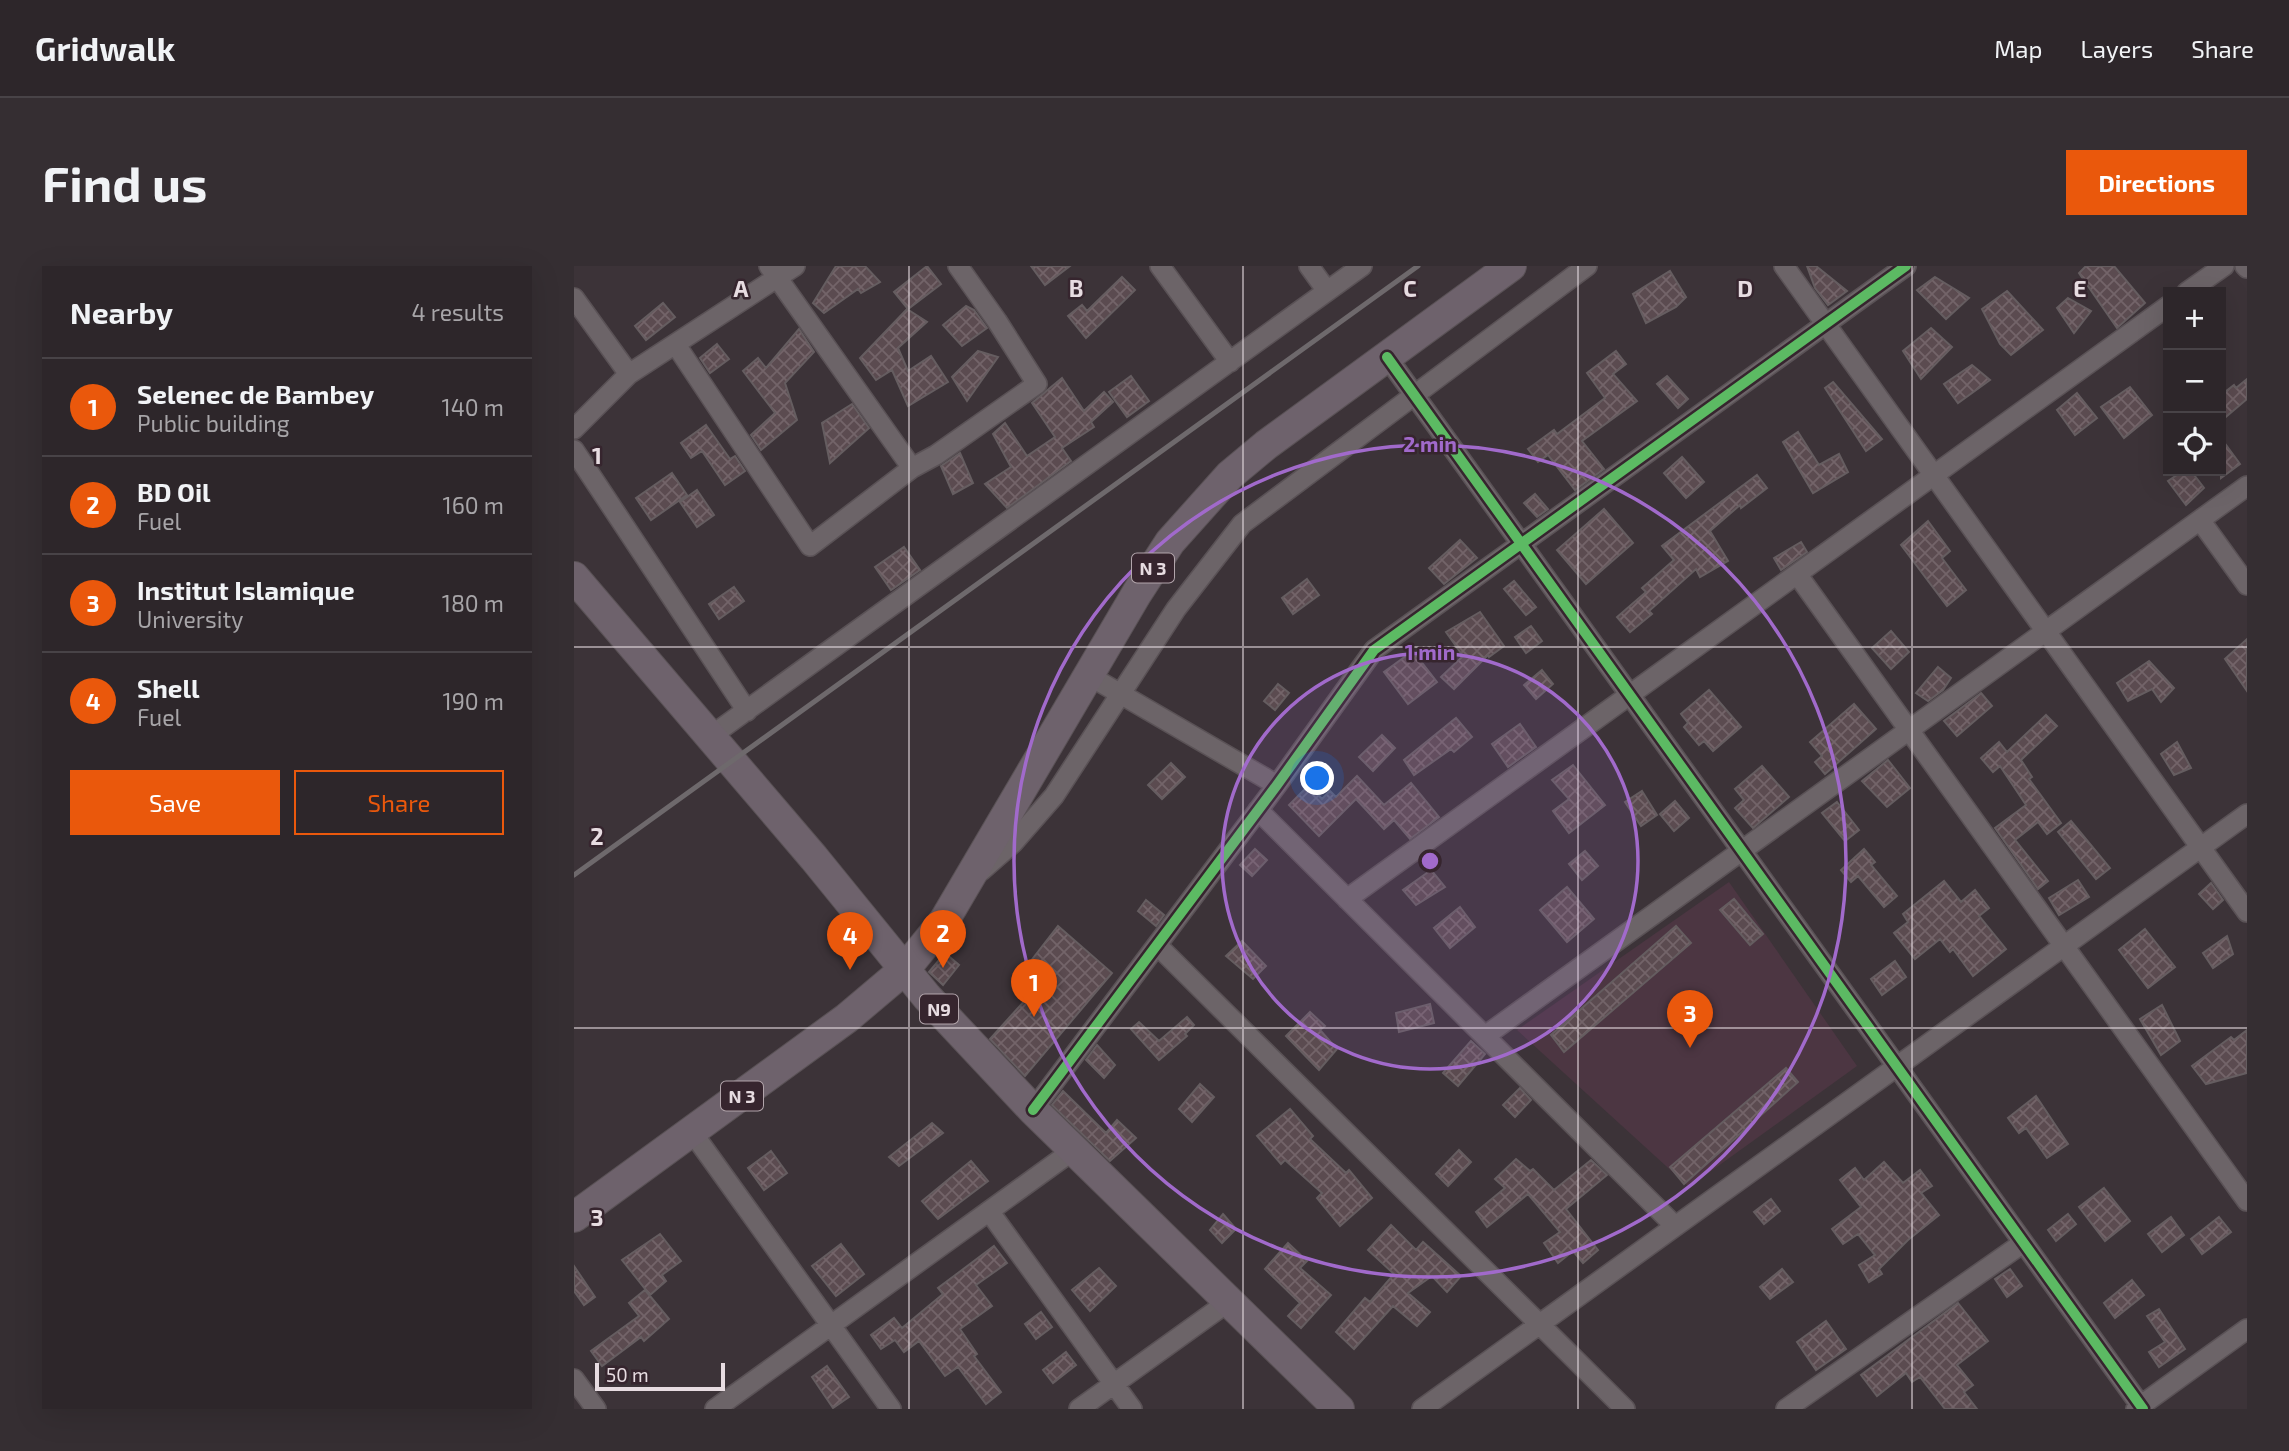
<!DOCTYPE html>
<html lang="en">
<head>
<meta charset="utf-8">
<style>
  :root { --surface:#2d262a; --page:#352e32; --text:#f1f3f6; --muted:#a7a5a8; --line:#484347; --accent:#ea580c }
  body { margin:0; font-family:"Exo 2",sans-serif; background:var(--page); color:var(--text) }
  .controls { position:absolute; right:21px; top:21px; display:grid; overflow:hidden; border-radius:0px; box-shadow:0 7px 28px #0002 }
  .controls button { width:63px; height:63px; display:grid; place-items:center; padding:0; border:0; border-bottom:2px solid var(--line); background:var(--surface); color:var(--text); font:35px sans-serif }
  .scale { position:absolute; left:21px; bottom:18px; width:130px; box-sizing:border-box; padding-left:7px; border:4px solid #e7dce1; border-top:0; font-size:19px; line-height:24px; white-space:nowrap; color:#e7dce1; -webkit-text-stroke:5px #36252e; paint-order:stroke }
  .you { position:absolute; left:744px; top:513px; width:24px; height:24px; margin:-18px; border:5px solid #fff; border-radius:50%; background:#1a73e8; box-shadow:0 0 0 10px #1a73e833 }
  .badge { display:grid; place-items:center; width:46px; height:46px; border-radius:50%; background:var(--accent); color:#fff; font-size:23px; font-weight:700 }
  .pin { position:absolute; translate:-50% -58px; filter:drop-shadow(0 2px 4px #0008) }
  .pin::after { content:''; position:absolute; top:37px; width:24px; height:21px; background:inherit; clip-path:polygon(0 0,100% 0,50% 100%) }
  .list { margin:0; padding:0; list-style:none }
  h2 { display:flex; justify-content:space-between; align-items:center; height:91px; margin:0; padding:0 28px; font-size:30px }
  h2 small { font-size:23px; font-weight:400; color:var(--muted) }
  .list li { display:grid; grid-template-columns:46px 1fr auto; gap:21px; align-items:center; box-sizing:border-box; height:98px; padding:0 28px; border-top:2px solid var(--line) }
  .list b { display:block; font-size:26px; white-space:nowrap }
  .list p { margin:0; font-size:23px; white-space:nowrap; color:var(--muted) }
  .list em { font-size:23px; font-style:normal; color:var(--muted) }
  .actions { display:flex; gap:14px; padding:21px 28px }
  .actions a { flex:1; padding:16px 0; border:2px solid var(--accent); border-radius:0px; text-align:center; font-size:24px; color:var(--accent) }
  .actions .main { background:var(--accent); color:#fff }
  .icon { flex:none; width:38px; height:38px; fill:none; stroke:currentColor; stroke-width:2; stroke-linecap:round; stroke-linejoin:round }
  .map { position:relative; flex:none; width:1673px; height:1143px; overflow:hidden; border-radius:0px }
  header { display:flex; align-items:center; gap:42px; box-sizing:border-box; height:98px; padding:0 35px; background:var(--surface); border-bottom:2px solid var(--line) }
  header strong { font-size:33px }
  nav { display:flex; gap:38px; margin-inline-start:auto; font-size:24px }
  .intro { display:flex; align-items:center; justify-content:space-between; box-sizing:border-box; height:168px; padding:0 42px }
  h1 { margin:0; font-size:49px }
  .button { padding:18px 32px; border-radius:0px; background:var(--accent); color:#fff; font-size:24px; font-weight:700 }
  main { display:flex; gap:42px; padding:0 42px }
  aside { flex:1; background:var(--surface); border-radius:0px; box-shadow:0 7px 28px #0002 }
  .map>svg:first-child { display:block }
  .built { fill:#4c3642 }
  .building { fill:url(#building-cross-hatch); stroke:#655d60; stroke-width:2 }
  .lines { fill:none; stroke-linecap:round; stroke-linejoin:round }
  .minor-casing { stroke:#5a5256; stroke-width:22 }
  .primary-casing { stroke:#5a5256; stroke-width:32 }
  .minor { stroke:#6c6468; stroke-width:19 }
  .primary { stroke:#6e626c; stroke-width:30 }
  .rail { stroke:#6e696c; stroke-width:5 }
  .cycleway-casing { stroke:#36252e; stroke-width:15 }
  .cycleway { stroke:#5cba63; stroke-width:10 }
  .grid { fill:none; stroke:#e7dce1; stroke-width:2; stroke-opacity:0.55 }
  .ring { fill:none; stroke:#a16acb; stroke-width:3.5 }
  .labels { text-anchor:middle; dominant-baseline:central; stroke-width:5; stroke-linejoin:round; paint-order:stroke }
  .shield { fill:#36252e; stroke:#b2a5ab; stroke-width:2 }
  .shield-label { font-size:18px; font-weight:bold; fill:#e7dce1 }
  .grid-label { font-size:23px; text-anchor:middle; font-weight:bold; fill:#e7dce1; stroke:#36252e; stroke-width:5; stroke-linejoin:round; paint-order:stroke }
  .centre { fill:#a16acb; stroke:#36252e; stroke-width:3.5 }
  .ring-label { font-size:21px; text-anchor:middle; font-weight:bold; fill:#a16acb; stroke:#36252e; stroke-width:5; stroke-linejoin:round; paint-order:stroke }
</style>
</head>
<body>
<header>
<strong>Gridwalk</strong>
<nav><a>Map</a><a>Layers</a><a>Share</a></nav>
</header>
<div class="intro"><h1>Find us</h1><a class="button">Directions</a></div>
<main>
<aside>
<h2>Nearby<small>4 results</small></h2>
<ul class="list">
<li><span class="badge">1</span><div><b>Selenec de Bambey</b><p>Public building</p></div><em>140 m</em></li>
<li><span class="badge">2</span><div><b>BD Oil</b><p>Fuel</p></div><em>160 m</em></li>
<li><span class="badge">3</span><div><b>Institut Islamique</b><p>University</p></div><em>180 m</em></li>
<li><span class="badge">4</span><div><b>Shell</b><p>Fuel</p></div><em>190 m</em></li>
</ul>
<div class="actions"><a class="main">Save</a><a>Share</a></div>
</aside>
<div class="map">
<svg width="1673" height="1143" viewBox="0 0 1673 1143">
  <defs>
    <pattern id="building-cross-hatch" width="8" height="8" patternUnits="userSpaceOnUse" patternTransform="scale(1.75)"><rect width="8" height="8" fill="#5b4b50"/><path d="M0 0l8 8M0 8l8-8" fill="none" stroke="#736469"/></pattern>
  </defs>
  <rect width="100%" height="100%" fill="#3c3338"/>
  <!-- built -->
  <path class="built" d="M1155,616L1283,800L1115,921L943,764Z"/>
  <!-- building -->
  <path class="building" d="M262,0H291L306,16L287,27L284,23L250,47L239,37Z
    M353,0L367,18L334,43L320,26Z
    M457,0H496L471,19Z
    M1233,0H1242L1273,25L1254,39L1241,22Z
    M1512,0H1540L1571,37L1543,62L1505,7Z
    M1096,5L1112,31L1102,41L1072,57L1059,28Z
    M548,11L561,24L512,72L494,50L508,39L513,45Z
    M1361,11L1395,32L1372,53L1343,24Z
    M1433,25L1469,64L1437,89L1426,78L1408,43Z
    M1494,32L1517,45L1500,67L1483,42Z
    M89,37L101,51L72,74L61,60Z
    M392,40L400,44L413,62L388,80L369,59Z
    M333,43L353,56L324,82L334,105L357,90L374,116L334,140L318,104L302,114L286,92Z
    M1357,62L1378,81L1347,113L1329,85Z
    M225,63L240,86L211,117L223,154L187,184L177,169L201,147L169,105L184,92L192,102Z
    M143,78L155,93L136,107L126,92Z
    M404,85L424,91L393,135L378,111Z
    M1042,85L1052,98L1039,108L1063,135L1008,175L1030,203L1001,224L974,189L964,196L954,183L980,164L983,168L1031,132L1013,107Z
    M1398,99L1416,114L1384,137L1370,118Z
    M557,110L575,135L553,151L535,126Z
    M1093,110L1114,133L1104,142L1083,118Z
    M488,112L510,145L530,126L539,136L517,156L520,161L488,182L497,195L433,242L411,218L437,201L419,168L431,157L453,190L481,171L458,137Z
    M1673,113V133L1647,155V129L1660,119L1662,122Z
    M1259,116L1308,173L1292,185L1251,122Z
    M1556,121L1578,149L1550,172L1527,141Z
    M1503,127L1523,152L1501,169L1483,144Z
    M278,138L295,162L256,197L248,157Z
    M132,159L156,193L161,190L171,205L151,219L128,185L117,192L107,177Z
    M1224,166L1245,199L1265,188L1274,206L1239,227L1209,176Z
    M1647,172L1666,198L1647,212Z
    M386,187L399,217L379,228L367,200Z
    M1108,191L1130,216L1112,232L1090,207Z
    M1609,205H1617L1630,222L1612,239L1594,215Z
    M98,207L113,229L77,254L62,232Z
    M1183,209L1193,222L1167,242L1166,239L1136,265L1154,295L1126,311L1122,303L1075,345L1078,348L1056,366L1043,351L1072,326L1068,322L1100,294L1088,280Z
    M123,224L140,249L123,261L106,236Z
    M961,228L974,243L963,251L950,237Z
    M1030,243L1059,277L1012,318L983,284Z
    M1354,255L1376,285L1368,292L1392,324L1373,340L1327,279Z
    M886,274L903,292L870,318L855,302Z
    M1227,276L1233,286L1207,304L1200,292Z
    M330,281L346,304L317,324L301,301Z
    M733,313L745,329L719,348L708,332Z
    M940,315L962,341L952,349L930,323Z
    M160,321L170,335L145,353L135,338Z
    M906,346L930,380L915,391L914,389L880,423L867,411L889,390L872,366Z
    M957,360L968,375L952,387L941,371Z
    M1317,365L1335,386L1317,403L1298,382Z
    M1673,373V425L1651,393Z
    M839,385L863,416L834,438L810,406Z
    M1575,395L1600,422L1587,436L1578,423L1554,435L1543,417Z
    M1364,401L1377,412L1369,424L1354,435L1342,427Z
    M968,404L979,418L962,433L950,419Z
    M704,418L715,427L701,444L690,435Z
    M1135,424L1167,461L1139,485L1130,475L1125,479L1110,461L1114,457L1107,448Z
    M1407,427L1418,440L1383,470L1370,455Z
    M1280,438L1302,463L1251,508L1241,496L1248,490L1236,476Z
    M1472,449L1483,460L1447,494L1458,511L1455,513L1487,557L1473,568L1464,556L1441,574L1474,615L1464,623L1421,562L1452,539L1426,500L1419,506L1407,492L1425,476L1433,486Z
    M882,452L898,471L880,486L877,483L840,509L830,494Z
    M946,458L962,481L934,501L918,478Z
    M808,469L821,482L799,505L785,491Z
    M1603,476L1617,502L1600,509L1587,488Z
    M1314,494L1336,522L1313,541L1288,515Z
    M597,497L611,511L588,533L574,519Z
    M999,499L1031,539L995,567L979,545L995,533L978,514Z
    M1188,500L1215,531L1179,562L1161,542L1170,534L1161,523Z
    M783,510L810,539L837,517L865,551L836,573L820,554L810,563L782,533L745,570L715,539L735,519L748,533L756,525L762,531Z
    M1068,525L1083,549L1067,560L1051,536Z
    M1101,535L1115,552L1100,565L1086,548Z
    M1263,536L1285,564L1271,575L1248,547Z
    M1497,555L1536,602L1522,613L1484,566Z
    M681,583L693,594L678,610L666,599Z
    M1290,583L1301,596L1297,599L1323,630L1310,641L1284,610L1277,616L1267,604Z
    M1011,585L1024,600L1008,614L995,598Z
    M857,604L871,621L842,639L829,624Z
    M1504,614L1515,631L1485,649L1475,632Z
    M1370,615L1387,636L1401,624L1415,642L1405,650L1432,683L1399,710L1379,683L1376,686L1366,673L1341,693L1320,667L1334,656L1329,648Z
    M1637,617L1649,634L1639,643L1625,628Z
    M993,621L1020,653L993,676L966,644Z
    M1160,633L1189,668L1176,679L1146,644Z
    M572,634L590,649L582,660L564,645Z
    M886,641L901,661L876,682L860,662Z
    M484,660L538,707L451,810L416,773L453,732L439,718Z
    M1102,660L1117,677L990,786L977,769Z
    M1571,663L1601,701L1574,722L1545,684Z
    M1653,670L1659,688L1639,702L1629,687Z
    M668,675L692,700L679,713L652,690Z
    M371,687L385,699L369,719L355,706Z
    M1321,695L1332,711L1308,729L1297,713Z
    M856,738L860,757L825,766L822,747Z
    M1588,739L1606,775L1587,789L1566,753Z
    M736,746L751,760L746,764L763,783L745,804L712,770Z
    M613,751L620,759L611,768L613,770L585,794L557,763L565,756L585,775Z
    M1673,764V807L1632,818L1618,800L1657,771L1660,774Z
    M897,775L911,788L884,820L869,807Z
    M523,779L541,799L530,812L512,794Z
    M1212,802L1224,816L1110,918L1096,901Z
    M626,818L640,831L618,856L605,843Z
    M946,822L957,834L941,851L929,839Z
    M489,825L532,867L543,854L562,872L536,895L478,839Z
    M1462,830L1494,878L1473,892L1452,862L1445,867L1434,852Z
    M716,843L739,870L736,873L772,907L775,904L798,932L766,960L743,932L748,927L711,894L707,898L683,870Z
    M358,857L369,867L325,900L315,891Z
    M885,884L897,896L874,920L862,908Z
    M197,885L213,907L190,924L174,902Z
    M942,893L956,905L959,903L980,924L1017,894L1033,909L992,943L1024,984L1009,997L999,985L984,997L970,977L986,966L954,928L913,961L902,946L931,922L921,913Z
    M397,895L414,915L364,953L348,935Z
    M1310,896L1329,917L1346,904L1358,920L1347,927L1365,949L1334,974L1305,1003L1308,1008L1295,1016L1285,999L1301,989L1284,968L1269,978L1258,963L1287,941L1266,914L1281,902L1290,914Z
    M1530,922L1556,955L1531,975L1505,941Z
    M1197,933L1206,945L1190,958L1180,946Z
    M649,948L662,963L648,977L636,964Z
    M1494,948L1502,958L1482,975L1474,964Z
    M1597,951L1610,969L1588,986L1574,968Z
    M1645,951L1657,966L1628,988L1617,973Z
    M817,959L842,984L849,976L887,1010L873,1026L858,1010L834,1027L856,1046L843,1060L819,1040L780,1083L762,1066L791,1032L796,1036L820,1008L794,984Z
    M86,968L107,995L88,1009L92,1015L76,1029L48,994Z
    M714,977L733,995L726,1002L757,1029L727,1062L714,1050L726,1037L691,1003Z
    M267,978L290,1008L262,1030L238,1000Z
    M420,980L433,997L402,1019L418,1040L386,1063L403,1088L400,1090L427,1126L412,1138L384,1101L371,1110L345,1075L330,1086L321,1074L307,1083L297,1069L320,1052L328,1062L369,1028L364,1022Z
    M0,1000L21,1031L10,1039L0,1025Z
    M525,1002L542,1020L516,1045L498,1024Z
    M1208,1003L1219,1016L1196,1033L1186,1021Z
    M1436,1003L1448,1020L1433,1031L1421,1013Z
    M1558,1014L1570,1029L1541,1052L1530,1037Z
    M71,1024L95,1053L70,1075L67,1071L28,1100L17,1085L65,1050L55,1037Z
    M1384,1037L1414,1075L1383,1099L1399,1119L1390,1126L1403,1143H1371L1346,1111L1338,1116L1332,1107L1303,1130L1287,1109Z
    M1585,1043L1611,1083L1585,1101L1575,1086L1591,1076L1573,1050Z
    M467,1046L478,1061L462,1073L451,1058Z
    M1252,1055L1272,1083L1242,1104L1223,1076Z
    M492,1086L502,1099L479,1117L469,1104Z
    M253,1100L275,1131L259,1142L238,1111Z"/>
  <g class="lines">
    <defs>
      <path id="minor" d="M195,0L338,202
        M586,0L656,96
        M735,0L753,25
        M1210,0L1673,646
        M1671,0L1673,2
        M1613,26L1650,0
        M0,32L55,108
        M102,79L236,280L338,202L362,189L463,118L423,55L384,0
        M813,91L1569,1143
        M0,163L55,108L221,0
        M0,184L173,445
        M1626,254L1673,319
        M1223,308L1673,935
        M514,409L703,519
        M137,470L788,0
        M684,544L1101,960
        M407,605L439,577L480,530L602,343L668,258L1013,0
        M773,633L1594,40
        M583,679L1051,1143
        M911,770L1673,220
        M459,844L703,519L800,384L1332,0
        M118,866L317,1143
        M415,945L558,1143
        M0,1113L22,1143
        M141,1143L501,883
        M505,1143L654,1036
        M848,1143L1673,548
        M1212,1143L1449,977
        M1562,1143L1673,1063"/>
      <path id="primary" d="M0,311L240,592L353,731L459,844L765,1143
        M0,951L273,752L331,703L370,655L563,327L596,276L656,209L692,179L937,0"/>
    </defs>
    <!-- minor casing -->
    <use href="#minor" class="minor-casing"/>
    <!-- primary casing -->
    <use href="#primary" class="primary-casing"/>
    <!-- minor -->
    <use href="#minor" class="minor"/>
    <!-- primary -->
    <use href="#primary" class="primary"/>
    <!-- rail -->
    <path class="rail" d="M0,609L844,0"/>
    <defs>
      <path id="cycleway" d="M813,91L1569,1143
        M459,844L703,519L800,384L1332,0"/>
    </defs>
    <!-- cycleway casing -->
    <use href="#cycleway" class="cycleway-casing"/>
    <!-- cycleway -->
    <use href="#cycleway" class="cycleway"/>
  </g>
  <!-- grid -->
  <path class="grid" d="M335,0V1143M669,0V1143M1004,0V1143M1338,0V1143M0,381H1673M0,762H1673"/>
  <!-- distance rings -->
  <circle cx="856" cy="595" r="208" fill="#a16acb" fill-opacity=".12"/>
  <g class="ring">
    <circle cx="856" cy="595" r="208"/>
    <circle cx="856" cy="595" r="416"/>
  </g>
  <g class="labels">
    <!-- shield labels -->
    <g class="shield">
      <rect x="558" y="287.5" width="42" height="29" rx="5"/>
      <rect x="346" y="728.5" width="38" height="29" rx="5"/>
      <rect x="147" y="815.5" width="42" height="29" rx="5"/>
    </g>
    <g class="shield-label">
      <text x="579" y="302">N 3</text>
      <text x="365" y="743">N9</text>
      <text x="168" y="830">N 3</text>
    </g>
  </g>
  <g class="grid-label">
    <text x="167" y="31">A</text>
    <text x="502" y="31">B</text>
    <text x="836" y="31">C</text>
    <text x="1171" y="31">D</text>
    <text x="1506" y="31">E</text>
    <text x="23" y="198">1</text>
    <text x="23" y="579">2</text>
    <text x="23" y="960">3</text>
  </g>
  <circle cx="856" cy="595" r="10" class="centre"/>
  <g class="ring-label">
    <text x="856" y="186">2 min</text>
    <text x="856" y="394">1 min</text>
  </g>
</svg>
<div class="controls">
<button>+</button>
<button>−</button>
<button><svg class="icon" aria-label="locate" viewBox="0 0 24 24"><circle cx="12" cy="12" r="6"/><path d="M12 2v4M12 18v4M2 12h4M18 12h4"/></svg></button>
</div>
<div class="scale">50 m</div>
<div class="you"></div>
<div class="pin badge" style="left:460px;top:751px">1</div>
<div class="pin badge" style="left:369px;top:702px">2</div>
<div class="pin badge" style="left:1116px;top:782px">3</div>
<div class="pin badge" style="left:276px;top:704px">4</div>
</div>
</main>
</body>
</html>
